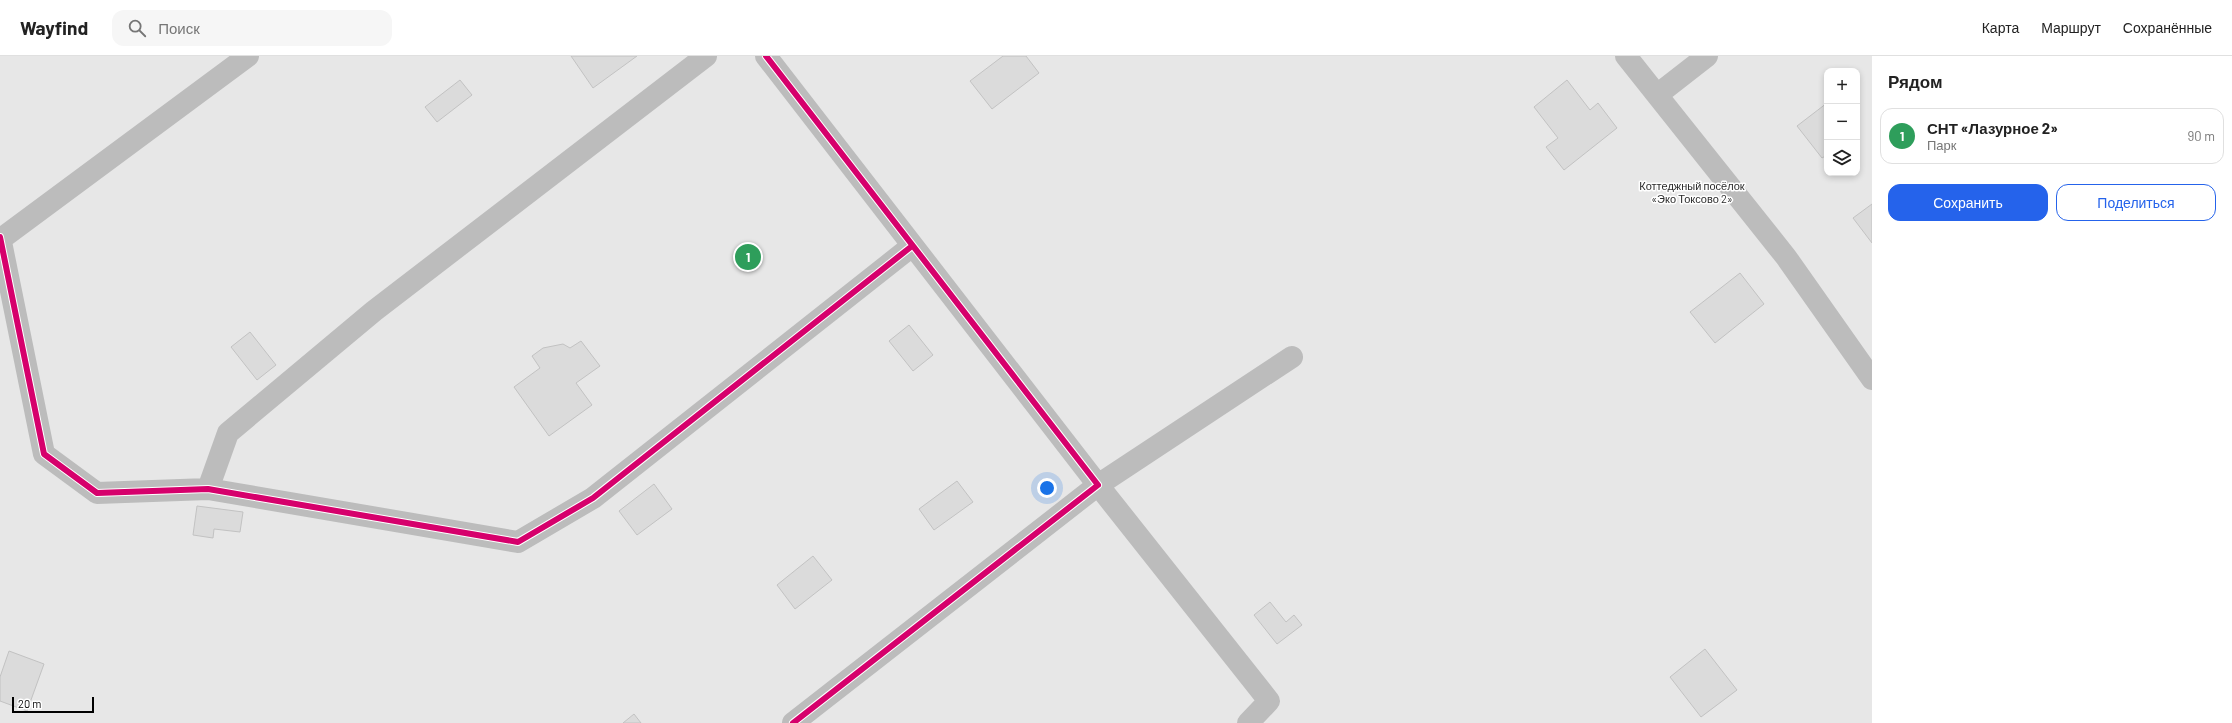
<!DOCTYPE html>
<html lang="ru">
<head>
<meta charset="utf-8">
<style>
  :root { --surface:#fff; --page:#f6f6f6; --text:#222; --muted:#767676; --line:#e0e0e0; --accent:#2563eb }
  body { margin:0; font-family:Barlow,sans-serif; background:var(--page); color:var(--text) }
  .controls { position:absolute; right:12px; top:12px; display:grid; overflow:hidden; border-radius:8px; box-shadow:0 2px 6px #0003 }
  .controls button { width:36px; height:36px; display:grid; place-items:center; padding:0; border:0; border-bottom:1px solid var(--line); background:var(--surface); color:var(--text); font:20px sans-serif }
  .scale { position:absolute; left:12px; bottom:10px; width:82px; box-sizing:border-box; padding-left:4px; border:2px solid #000; border-top:0; font-size:11px; line-height:14px; white-space:nowrap; color:#000; -webkit-text-stroke:3px #fff; paint-order:stroke }
  .you { position:absolute; left:1047px; top:432px; width:14px; height:14px; margin:-10px; border:3px solid #fff; border-radius:50%; background:#1a73e8; box-shadow:0 0 0 6px #1a73e833 }
  .badge { display:grid; place-items:center; width:26px; height:26px; border-radius:50%; background:var(--accent); color:#fff; font-size:13px; font-weight:700 }
  .pin { position:absolute; translate:-50% -50%; border:2px solid #fff; box-shadow:0 1px 4px #0006 }
  .list { margin:0; padding:0; list-style:none }
  h2 { display:flex; justify-content:space-between; align-items:center; height:52px; margin:0; padding:0 16px; font-size:17px }
  h2 small { font-size:13px; font-weight:400; color:var(--muted) }
  .list li { display:grid; grid-template-columns:26px 1fr auto; gap:12px; align-items:center; box-sizing:border-box; height:56px; margin:0 8px 8px; padding:0 8px; border:1px solid var(--line); border-radius:12px }
  .list b { display:block; font-size:15px; white-space:nowrap }
  .list p { margin:0; font-size:13px; white-space:nowrap; color:var(--muted) }
  .list em { font-size:13px; font-style:normal; color:var(--muted) }
  .actions { display:flex; gap:8px; padding:12px 16px }
  .actions a { flex:1; padding:9px 0; border:1px solid var(--accent); border-radius:12px; text-align:center; font-size:14px; color:var(--accent) }
  .actions .main { background:var(--accent); color:#fff }
  .icon { flex:none; width:22px; height:22px; fill:none; stroke:currentColor; stroke-width:2; stroke-linecap:round; stroke-linejoin:round }
  .map { position:relative; flex:none; width:1872px; height:667px; overflow:hidden }
  header { display:flex; align-items:center; gap:24px; box-sizing:border-box; height:56px; padding:0 20px; background:var(--surface); border-bottom:1px solid var(--line) }
  header strong { font-size:19px }
  nav { display:flex; gap:22px; margin-inline-start:auto; font-size:14px }
  .search { width:280px; height:36px; background:var(--page); display:flex; align-items:center; gap:10px; box-sizing:border-box; padding:0 14px; border-radius:12px; color:var(--muted); font-size:15px }
  main { display:flex }
  aside { flex:1; background:var(--surface) }
  .map>svg:first-child { display:block }
  .green { fill:#e7e7e7; fill-rule:evenodd }
  .building { fill:#dbdbdb; stroke:#c2c2c2 }
  .lines { fill:none; stroke-linecap:round; stroke-linejoin:round }
  .street { stroke:#bcbcbc; stroke-width:22 }
  .cycleway-casing { stroke:#fff; stroke-width:8 }
  .cycleway { stroke:#d6006c; stroke-width:6 }
  .labels { text-anchor:middle; dominant-baseline:central; stroke-width:3; stroke-linejoin:round; paint-order:stroke }
  .park-label { font-size:11px; fill:#2b2b2b; stroke:#fff }
</style>
</head>
<body>
<header>
<strong>Wayfind</strong>
<div class="search"><svg class="icon" aria-label="search" viewBox="0 0 24 24"><circle cx="10" cy="10" r="6"/><path d="M15 15l6 6"/></svg>Поиск</div>
<nav><a>Карта</a><a>Маршрут</a><a>Сохранённые</a></nav>
</header>
<main>
<div class="map">
<svg width="1872" height="667" viewBox="0 0 1872 667">
  <rect width="100%" height="100%" fill="#fff"/>
  <!-- green -->
  <path class="green" d="M0,0H1872V667H0ZM1827,15H1857V117H1827Z"/>
  <!-- building -->
  <path class="building" d="M571,0H637L593,32Z
    M1003,0H1026L1039,17L992,53L970,25Z
    M460,24L472,39L437,66L425,51Z
    M1567,24L1590,54L1598,47L1617,72L1564,114L1546,91L1558,82L1534,51Z
    M1827,47V99L1822,102L1797,70Z
    M1872,148V187L1853,162Z
    M1740,217L1764,248L1715,287L1690,256Z
    M909,269L933,299L913,315L889,285Z
    M250,276L276,309L257,324L231,291Z
    M581,285L600,310L576,327L592,349L549,380L514,331L540,312L532,300L543,292L563,288L570,292Z
    M957,425L973,446L934,474L919,453Z
    M654,428L672,453L637,479L619,455Z
    M197,450L243,456L240,476L214,473L213,482L193,479Z
    M813,500L832,524L795,553L777,529Z
    M1270,546L1286,566L1294,559L1302,569L1277,588L1254,559Z
    M1705,593L1737,634L1701,661L1670,621Z
    M9,595L44,608L27,655L0,645V621Z
    M634,658L641,667H623Z"/>
  <g class="lines">
    <!-- street -->
    <path class="street" d="M766,0L1098,429L793,667
      M1626,0L1657,39
      M1707,0L1657,39L1786,201L1872,323
      M0,181L44,398L97,437L208,433L518,486L593,442L912,190
      M1,183L248,0
      M208,433L228,377L374,255L706,0
      M1248,667L1269,645L1098,429L1292,301"/>
    <defs>
      <path id="cycleway" d="M766,0L1098,429L793,667
        M0,181L44,398L97,437L208,433L518,486L593,442L912,190"/>
    </defs>
    <!-- cycleway casing -->
    <use href="#cycleway" class="cycleway-casing"/>
    <!-- cycleway -->
    <use href="#cycleway" class="cycleway"/>
  </g>
  <g class="labels">
    <!-- park labels -->
    <g class="park-label">
      <text x="1692" y="129">Коттеджный посёлок<tspan x="1692" dy="13">«Эко Токсово 2»</tspan></text>
    </g>
  </g>
</svg>
<div class="controls">
<button>+</button>
<button>−</button>
<button><svg class="icon" aria-label="layers" viewBox="0 0 24 24"><path d="M12 4l9 5-9 5-9-5zM3 14l9 5 9-5"/></svg></button>
</div>
<div class="scale">20 m</div>
<div class="you"></div>
<div class="pin badge" style="left:748px;top:201px;background:#2e9e5b">1</div>
</div>
<aside>
<h2>Рядом<small></small></h2>
<ul class="list">
<li><span class="badge" style="background:#2e9e5b">1</span><div><b>СНТ «Лазурное 2»</b><p>Парк</p></div><em>90 m</em></li>
</ul>
<div class="actions"><a class="main">Сохранить</a><a>Поделиться</a></div>
</aside>
</main>
</body>
</html>
